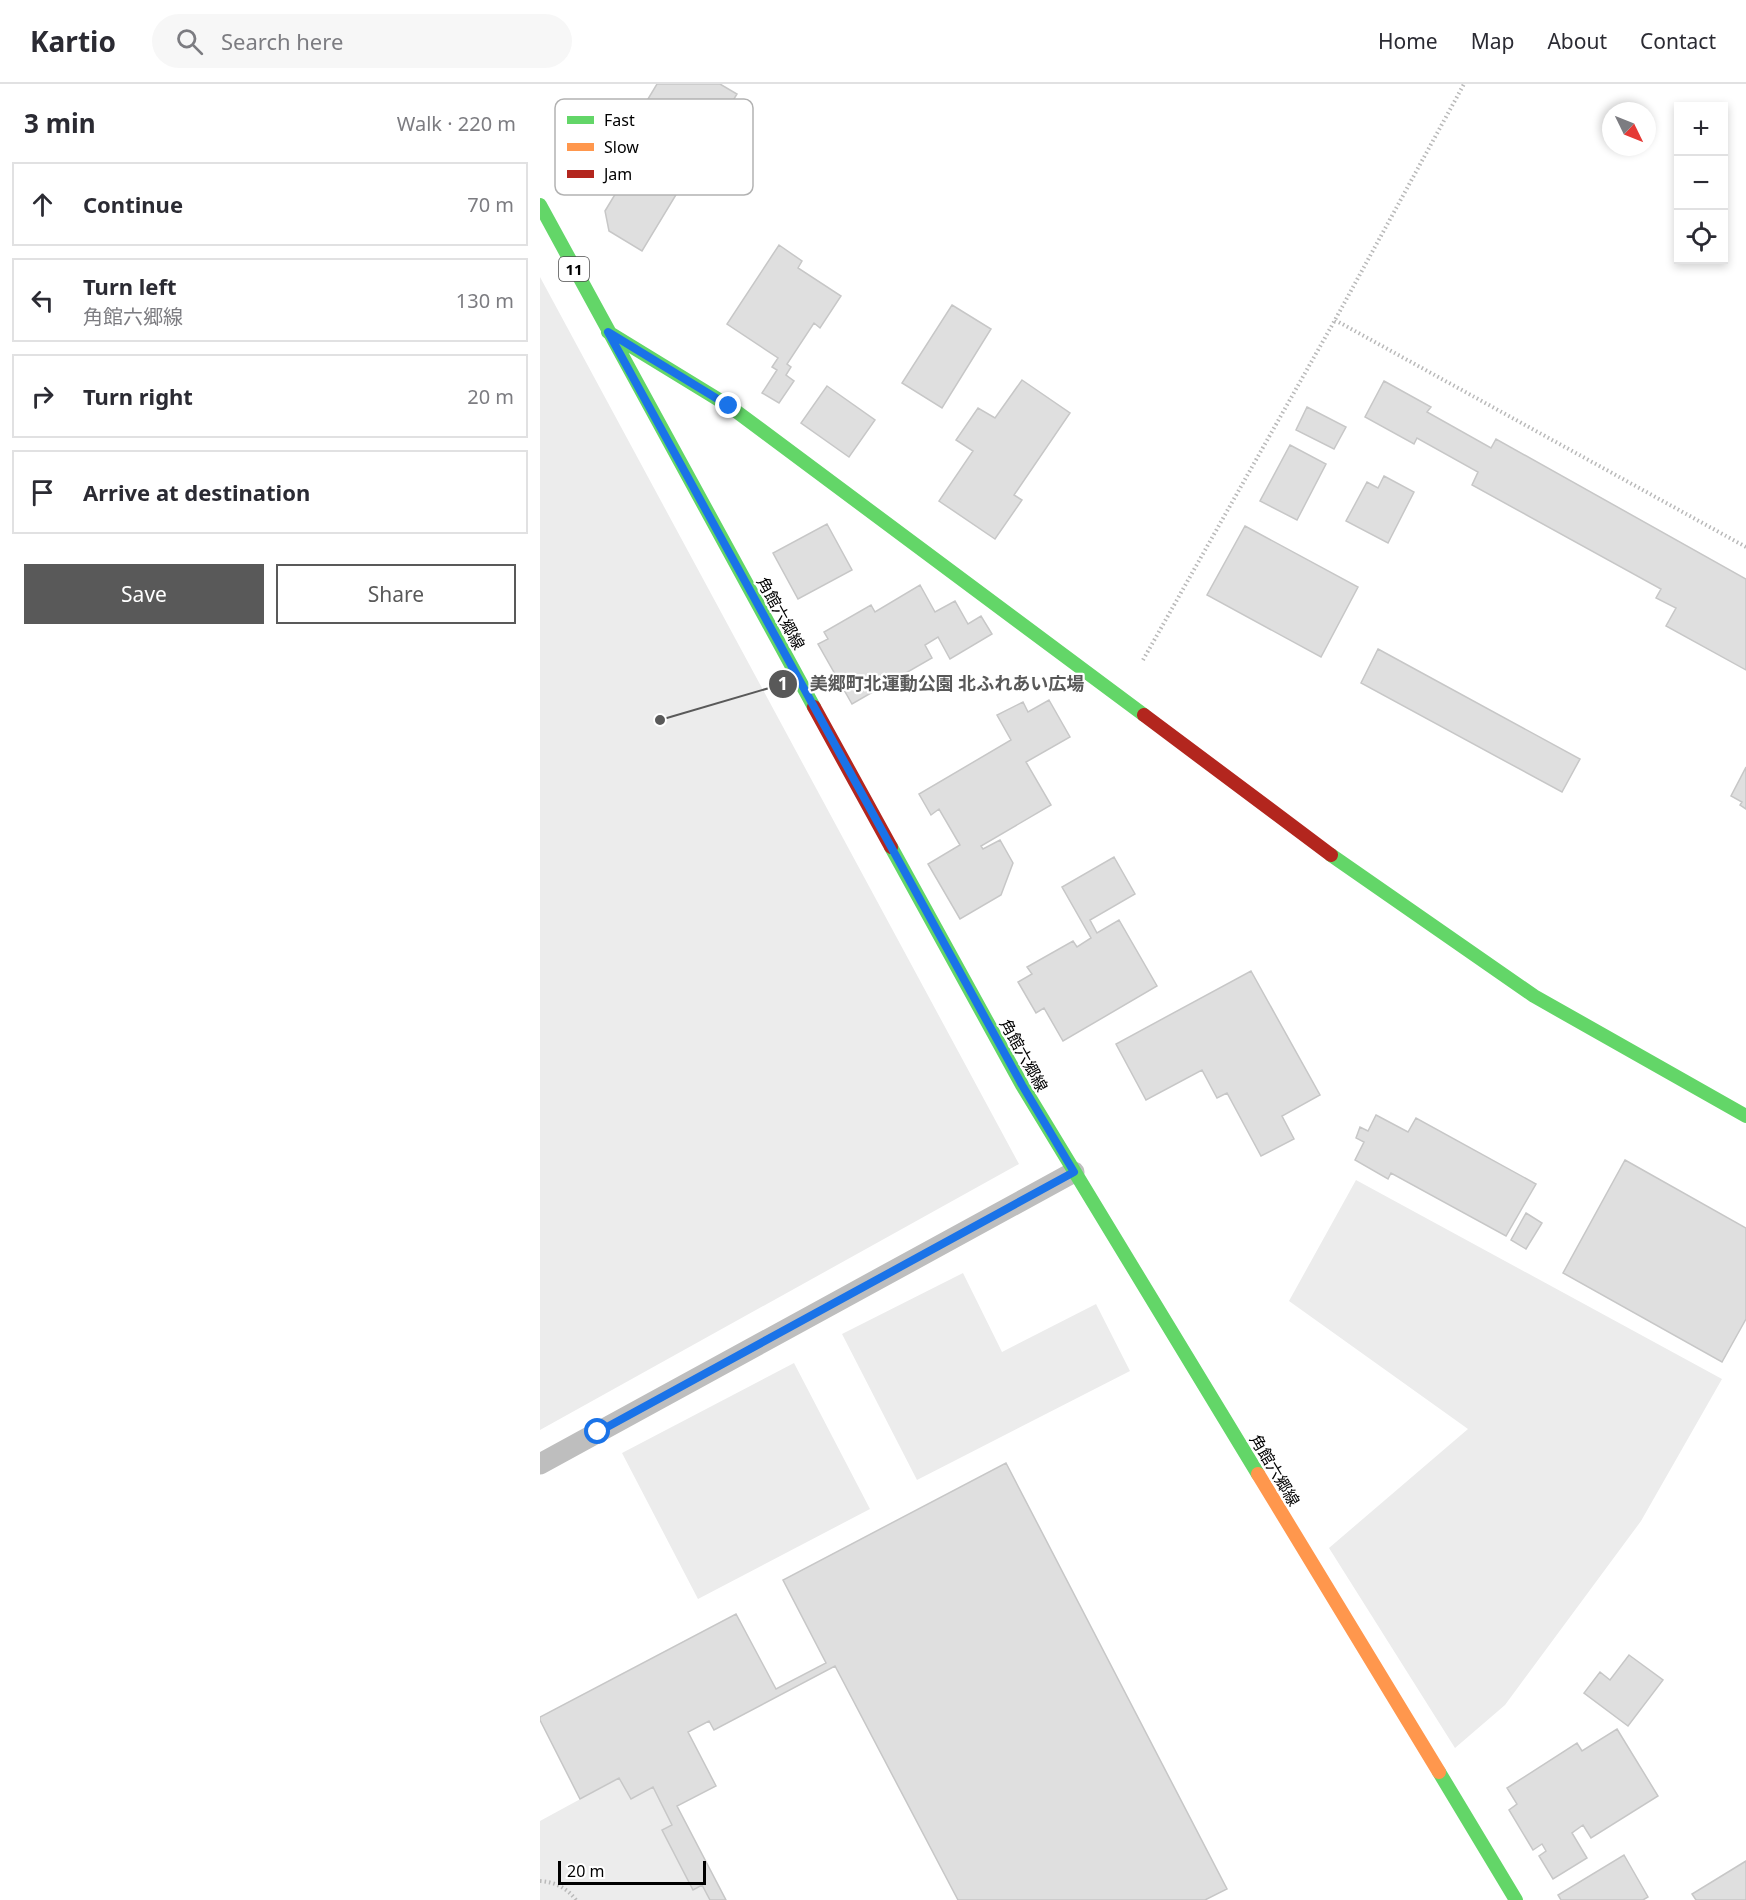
<!DOCTYPE html>
<html lang="en">
<head>
<meta charset="utf-8">
<style>
  :root { --surface:#fff; --page:#f7f7f7; --text:#2b2b33; --muted:#7c7c81; --line:#e1e1e2; --accent:#595959 }
  body { margin:0; font-family:"Noto Sans","Noto Sans JP",sans-serif; background:var(--page); color:var(--text) }
  .controls { position:absolute; right:18px; top:18px; display:grid; overflow:hidden; border-radius:0px; box-shadow:0 3px 9px #0003 }
  .controls button { width:54px; height:54px; display:grid; place-items:center; padding:0; border:0; border-bottom:2px solid var(--line); background:var(--surface); color:var(--text); font:30px sans-serif }
  .compass { position:absolute; left:1062px; top:18px; width:54px; height:54px; border-radius:50%; background:var(--surface); box-shadow:0 3px 9px #0003; rotate:133deg }
  .scale { position:absolute; left:18px; bottom:15px; width:148px; box-sizing:border-box; padding-left:6px; border:3px solid #000; border-top:0; font-size:16px; line-height:21px; white-space:nowrap; color:#000; -webkit-text-stroke:4px #fff; paint-order:stroke }
  .stop { position:absolute; width:18px; height:18px; margin:-14px; border:4px solid #1a73e8; border-radius:50%; background:#fff }
  .stop.end { background:#1a73e8; border-color:#fff; box-shadow:0 2px 6px #0008 }
  .list { margin:0; padding:0; list-style:none }
  h2 { display:flex; justify-content:space-between; align-items:center; height:78px; margin:0; padding:0 24px; font-size:26px }
  h2 small { font-size:20px; font-weight:400; color:var(--muted) }
  .list li { display:grid; grid-template-columns:39px 1fr auto; gap:18px; align-items:center; box-sizing:border-box; height:84px; margin:0 12px 12px; padding:0 12px; border:2px solid var(--line); border-radius:0px }
  .list b { display:block; font-size:22px; white-space:nowrap }
  .list p { margin:0; font-size:20px; white-space:nowrap; color:var(--muted) }
  .list em { font-size:20px; font-style:normal; color:var(--muted) }
  .actions { display:flex; gap:12px; padding:18px 24px }
  .actions a { flex:1; padding:14px 0; border:2px solid var(--accent); border-radius:0px; text-align:center; font-size:21px; color:var(--accent) }
  .actions .main { background:var(--accent); color:#fff }
  .icon { flex:none; width:33px; height:33px; fill:none; stroke:currentColor; stroke-width:2; stroke-linecap:round; stroke-linejoin:round }
  .map { position:relative; flex:none; width:1206px; height:1816px; overflow:hidden }
  header { display:flex; align-items:center; gap:36px; box-sizing:border-box; height:84px; padding:0 30px; background:var(--surface); border-bottom:2px solid var(--line) }
  header strong { font-size:28px }
  nav { display:flex; gap:33px; margin-inline-start:auto; font-size:21px }
  .search { width:420px; height:54px; background:var(--page); display:flex; align-items:center; gap:15px; box-sizing:border-box; padding:0 21px; border-radius:33px; color:var(--muted); font-size:22px }
  main { display:flex }
  aside { flex:1; background:var(--surface) }
  .map>svg:first-child { display:block }
  .green { fill:#ececec }
  .building { fill:#dfdfdf; stroke:#c7c7c7; stroke-width:1.5 }
  .lines { fill:none; stroke-linecap:round; stroke-linejoin:round }
  .path { stroke:#b9b9b9; stroke-width:4; stroke-dasharray:1.5 3; stroke-linecap:butt }
  .lane { stroke:#bebebe; stroke-width:21 }
  .fast { stroke:#63d668; stroke-width:14 }
  .slow { stroke:#ff974d; stroke-width:14 }
  .jam { stroke:#b3261e; stroke-width:14 }
  .route { stroke:#1a73e8; stroke-width:8 }
  .labels { text-anchor:middle; dominant-baseline:central; stroke-width:4.5; stroke-linejoin:round; paint-order:stroke }
  .shield { fill:#fff; stroke:#4c4c4c; stroke-width:1.5 }
  .shield-label { font-size:15px; font-weight:bold; fill:#000 }
  .street-label { font-size:16px; fill:#000; stroke:#fff }
  .key { fill:#fff; stroke:#b2b2b2; stroke-width:1.5 }
  .key-label { font-size:16px; fill:#000 }
  .leader { fill:none; stroke:#595959; stroke-width:2 }
  .callout-dot { fill:#595959; stroke:#fff; stroke-width:2 }
  .mark-label { font-size:18px; text-anchor:middle; font-weight:bold; fill:#fff }
  .callout-label { font-size:18px; text-anchor:middle; font-weight:bold; fill:#595959; stroke:#fff; stroke-width:4.5; stroke-linejoin:round; paint-order:stroke }
</style>
</head>
<body>
<header>
<strong>Kartio</strong>
<div class="search"><svg class="icon" aria-label="search" viewBox="0 0 24 24"><circle cx="10" cy="10" r="6"/><path d="M15 15l6 6"/></svg>Search here</div>
<nav><a>Home</a><a>Map</a><a>About</a><a>Contact</a></nav>
</header>
<main>
<aside>
<h2>3 min<small>Walk · 220 m</small></h2>
<ul class="list">
<li><svg class="icon" aria-label="ahead" viewBox="0 0 24 24"><path d="M12 20V5M6 11l6-6 6 6"/></svg><div><b>Continue</b></div><em>70 m</em></li>
<li><svg class="icon" aria-label="left" viewBox="0 0 24 24"><path d="M17 20v-9H6M10 6l-5 5 5 5"/></svg><div><b>Turn left</b><p>角館六郷線</p></div><em>130 m</em></li>
<li><svg class="icon" aria-label="right" viewBox="0 0 24 24"><path d="M7 20v-9h11M14 6l5 5-5 5"/></svg><div><b>Turn right</b></div><em>20 m</em></li>
<li><svg class="icon" aria-label="arrive" viewBox="0 0 24 24"><path d="M6 21V4h12l-3 4 3 4H6"/></svg><div><b>Arrive at destination</b></div></li>
</ul>
<div class="actions"><a class="main">Save</a><a>Share</a></div>
</aside>
<div class="map">
<svg width="1206" height="1816" viewBox="0 0 1206 1816">
  <rect width="100%" height="100%" fill="#fff"/>
  <!-- green -->
  <path class="green" d="M0,193L479,1080L0,1346Z
    M816,1096L1182,1295L1101,1437L965,1621L915,1664L789,1464L928,1345L749,1217Z
    M423,1189L462,1268L556,1220L590,1287L377,1396L302,1250Z
    M254,1279L330,1425L158,1515L82,1369Z
    M79,1694L91,1715L113,1703L132,1741L123,1746L153,1806L162,1801L170,1816H0V1737Z"/>
  <!-- building -->
  <path class="building" d="M117,0H180L197,10L102,167L69,147L65,127L85,94L80,91L92,71L79,63Z
    M239,161L262,177L258,184L301,212L280,244L274,239L247,280L251,283L246,291L254,297L239,319L222,309L237,286L232,283L238,274L187,240Z
    M412,221L451,245L402,324L362,299Z
    M482,296L530,329L474,411L482,416L455,455L399,417L433,367L416,356L438,324L455,334Z
    M844,297L891,323L887,328L951,364L956,355L1206,495V586L1126,542L1136,524L1116,514L1121,505L932,401L938,388L877,354L874,360L825,333Z
    M287,302L335,336L309,373L261,339Z
    M767,323L806,343L794,365L756,346Z
    M750,361L786,380L757,436L720,417Z
    M844,392L874,408L848,459L806,437L827,398L838,404Z
    M287,440L312,486L258,515L233,469Z
    M705,442L818,503L781,573L667,511Z
    M380,501L395,528L415,517L428,540L441,532L452,550L410,575L398,553L385,561L392,574L312,620L278,560L288,555L284,548L331,521L335,528Z
    M838,565L1040,675L1022,708L821,599Z
    M509,616L530,653L486,678L511,721L441,762L443,765L460,756L473,779L461,811L420,835L388,780L420,761L399,725L391,731L379,710L471,656L457,631L483,618L488,628Z
    M1206,683V725L1200,721L1202,718L1191,712Z
    M574,773L595,810L550,836L557,849L579,836L617,902L523,957L504,924L496,929L478,898L492,890L487,883L533,857L537,863L551,854L522,803Z
    M711,887L780,1011L742,1032L754,1055L721,1072L687,1009L677,1014L662,986L606,1016L576,960Z
    M836,1031L868,1048L876,1034L996,1100L966,1152L851,1089L848,1095L815,1076L824,1058L816,1054L820,1043L828,1047Z
    M1085,1076L1206,1144V1235L1182,1278L1023,1189Z
    M986,1129L1002,1139L986,1165L971,1156Z
    M466,1379L687,1805L665,1816H418L295,1582L174,1646L169,1637L148,1648L176,1702L137,1722L186,1816H170L162,1801L153,1806L122,1746L132,1741L113,1703L91,1715L79,1694L40,1715L0,1636V1633L196,1530L236,1605L286,1579L243,1496Z
    M1089,1571L1123,1596L1088,1642L1044,1609L1060,1588L1070,1596Z
    M1077,1645L1118,1712L1051,1754L1043,1741L1032,1749L1047,1774L1013,1795L999,1772L1006,1767L1002,1760L993,1766L969,1726L977,1720L967,1704L1037,1659L1042,1667Z
    M1084,1771L1108,1813L1103,1816H1021L1018,1811Z
    M1206,1777V1816H1156L1152,1810Z"/>
  <g class="lines">
    <!-- path -->
    <path class="path" d="M795,236L1206,463
      M603,576L795,236L924,0
      M0,1797C15,1798 27,1804 36,1816"/>
    <!-- lane -->
    <path class="lane" d="M0,1380L534,1088"/>
    <!-- fast -->
    <path class="fast" d="M0,121L274,623
      M68,248L189,322L604,631
      M351,763L482,1001L718,1390
      M791,771L994,912L1206,1032
      M899,1688L976,1816"/>
    <!-- slow -->
    <path class="slow" d="M718,1390L899,1688"/>
    <!-- jam -->
    <path class="jam" d="M274,623L351,763
      M604,631L791,771"/>
  </g>
  <g class="lines">
    <!-- route -->
    <path class="route" d="M58,1348L534,1088L482,1001L68,248L189,322"/>
  </g>
  <g class="labels">
    <!-- shield labels -->
    <rect class="shield" x="19" y="173" width="30" height="24" rx="4.5"/>
    <g class="shield-label">
      <text x="34" y="185">11</text>
    </g>
    <!-- street labels -->
    <g class="street-label">
      <text transform="translate(241 529) rotate(61)">角館六郷線</text>
      <text transform="translate(484 971) rotate(61)">角館六郷線</text>
      <text transform="translate(735 1386) rotate(59)">角館六郷線</text>
    </g>
  </g>
  <!-- legend -->
  <rect x="15" y="15" width="198" height="96" rx="9" class="key"/>
  <rect x="27" y="32" width="27" height="8" fill="#63d668"/>
  <rect x="27" y="59" width="27" height="8" fill="#ff974d"/>
  <rect x="27" y="86" width="27" height="8" fill="#b3261e"/>
  <g class="key-label">
    <text x="64" y="42">Fast</text>
    <text x="64" y="69">Slow</text>
    <text x="64" y="96">Jam</text>
  </g>
  <!-- callouts -->
  <path class="leader" d="M120 636L243 600"/>
  <g class="callout-dot">
    <circle cx="120" cy="636" r="6"/>
    <circle cx="243" cy="600" r="15"/>
  </g>
  <g class="mark-label">
    <text x="243" y="606">1</text>
  </g>
  <g class="callout-label">
    <text x="407" y="606">美郷町北運動公園 北ふれあい広場</text>
  </g>
</svg>
<div class="controls">
<button>+</button>
<button>−</button>
<button><svg class="icon" aria-label="locate" viewBox="0 0 24 24"><circle cx="12" cy="12" r="6"/><path d="M12 2v4M12 18v4M2 12h4M18 12h4"/></svg></button>
</div>
<svg class="compass" viewBox="-18 -18 36 36"><path d="M0-13l5 13h-10z" fill="#e53935"/><path d="M0 13l5-13h-10z" fill="#7c7c81"/></svg>
<div class="scale">20 m</div>
<div class="stop" style="left:58px;top:1348px"></div>
<div class="stop end" style="left:189px;top:322px"></div>
</div>
</main>
</body>
</html>
